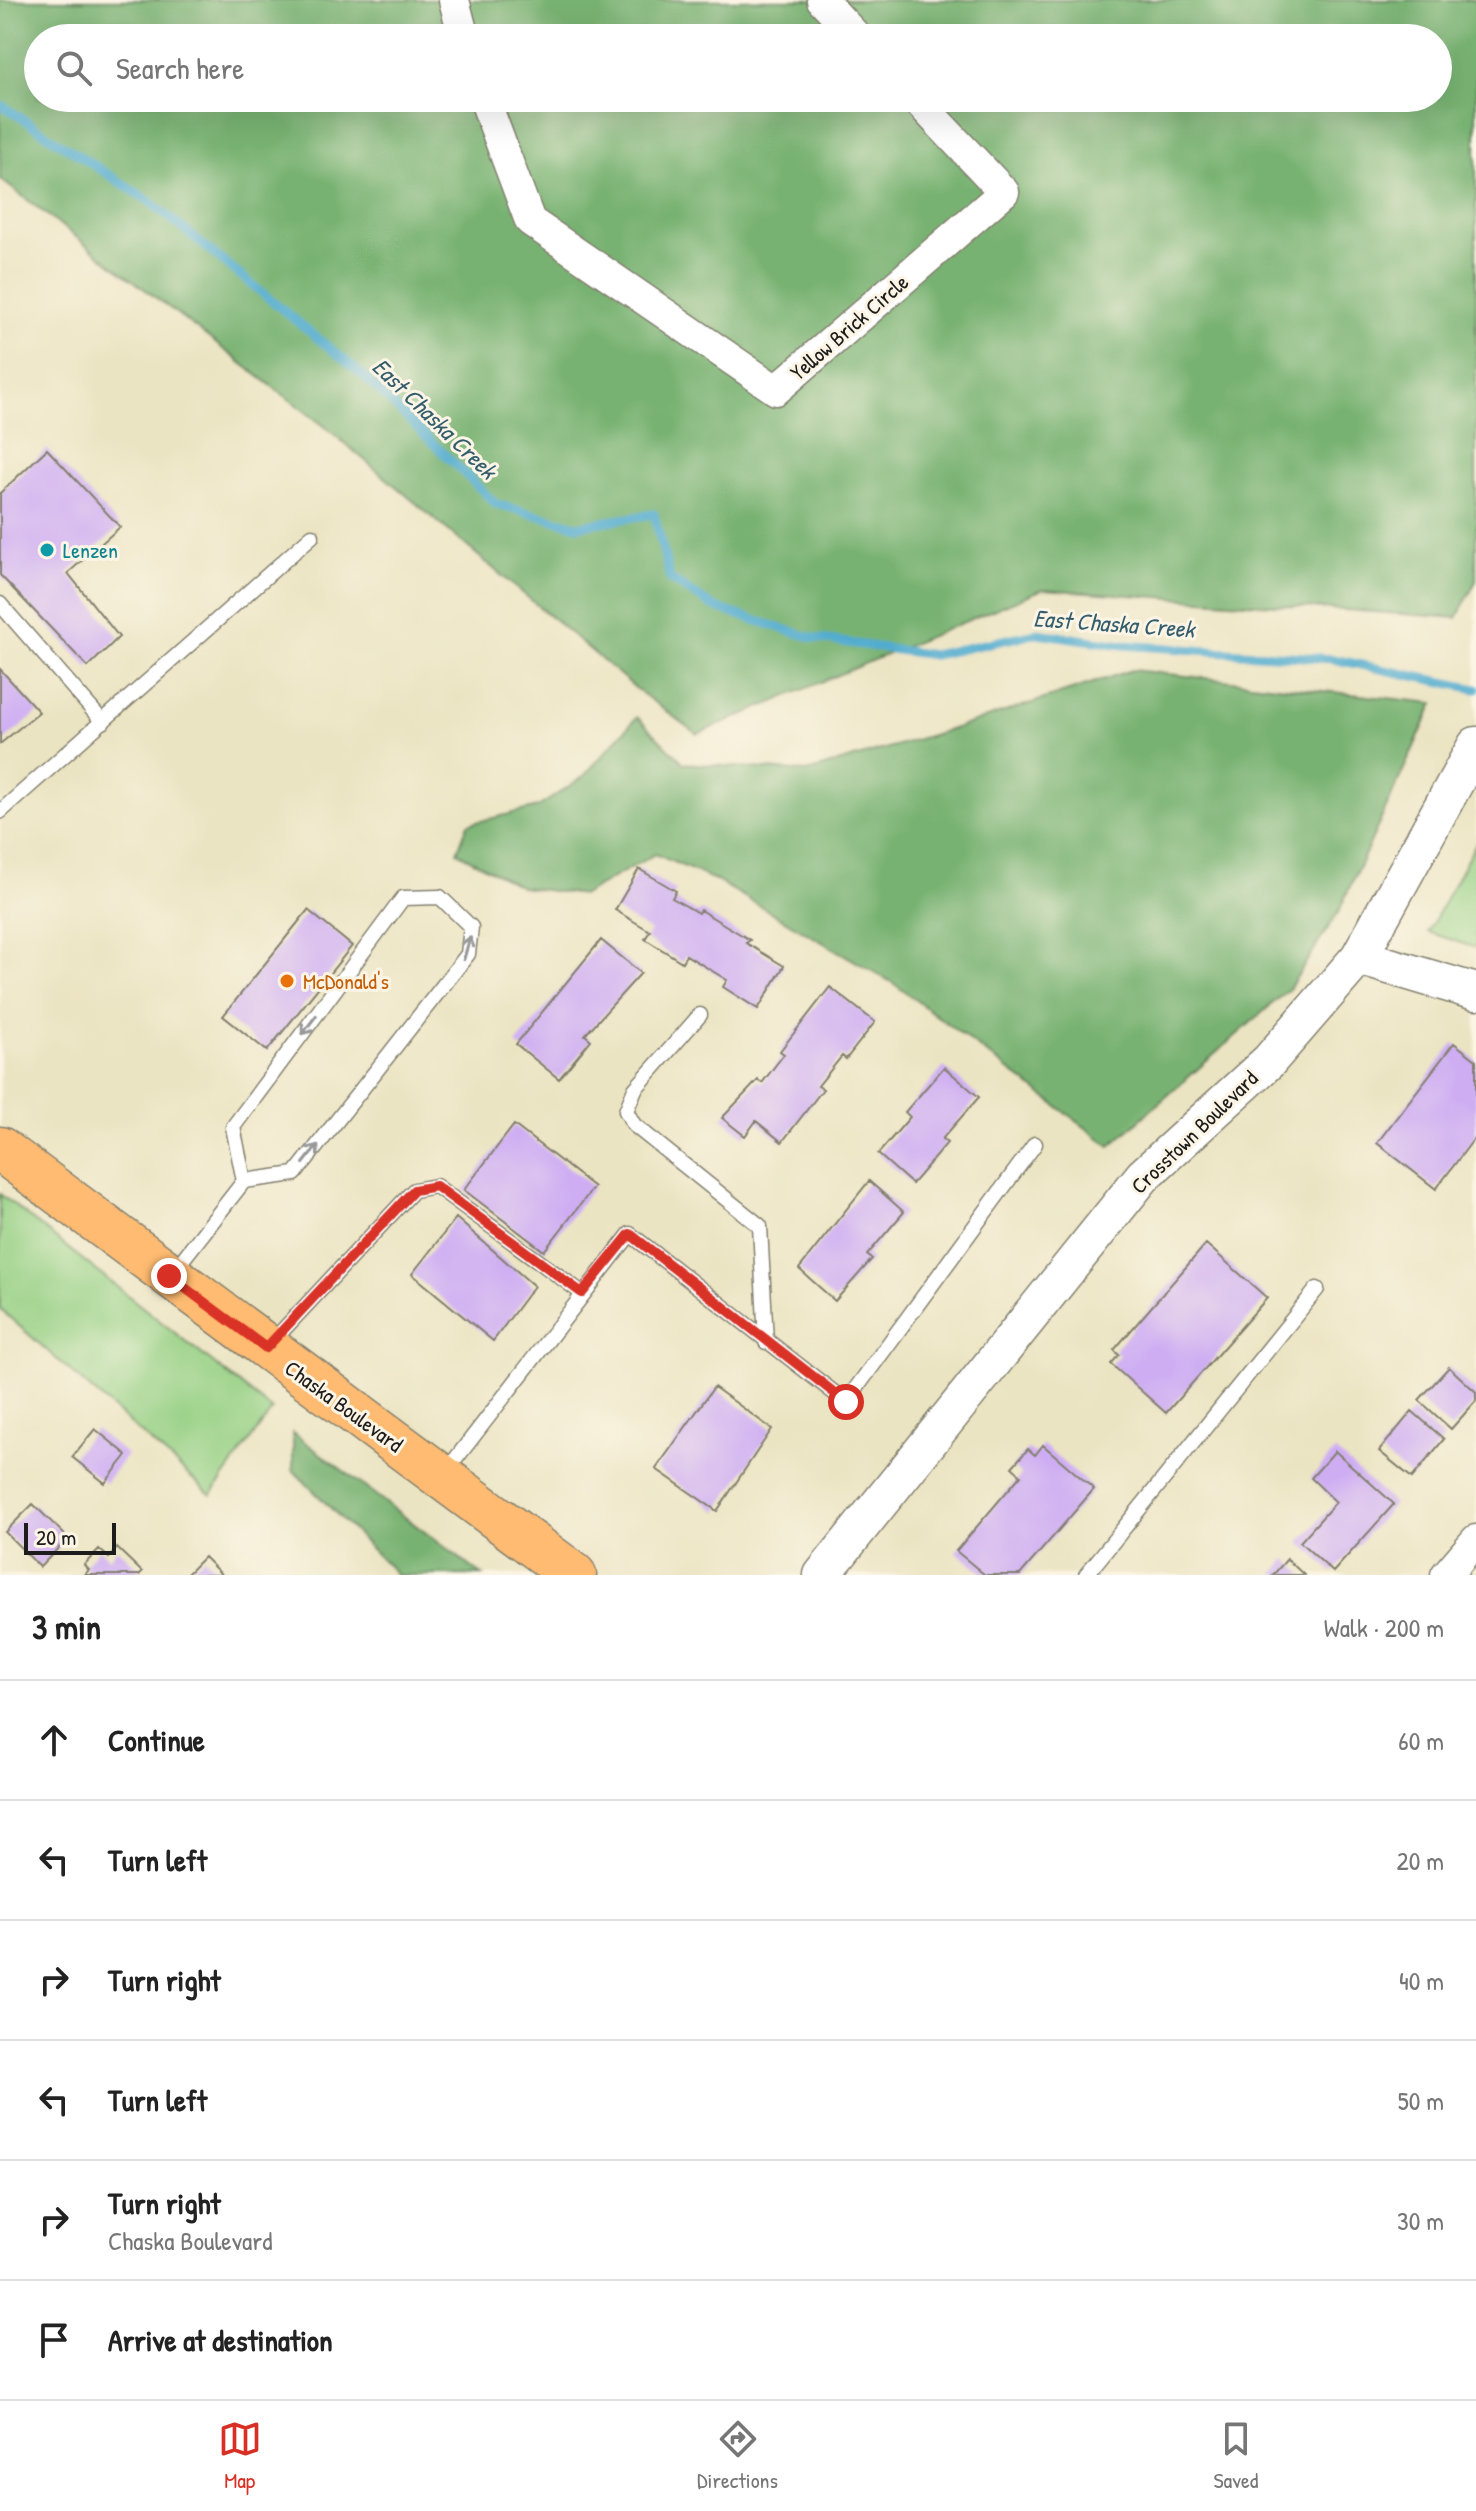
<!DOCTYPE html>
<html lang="en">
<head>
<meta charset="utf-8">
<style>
  :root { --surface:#fff; --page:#f2f2f2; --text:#222; --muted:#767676; --line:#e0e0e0; --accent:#d93025 }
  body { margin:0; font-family:"Patrick Hand",sans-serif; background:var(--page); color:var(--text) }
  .scale { position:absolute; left:24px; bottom:20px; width:92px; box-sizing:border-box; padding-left:8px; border:4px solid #1c1c1c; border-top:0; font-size:22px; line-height:28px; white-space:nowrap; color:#1c1c1c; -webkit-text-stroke:6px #fcf5e5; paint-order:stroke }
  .stop { position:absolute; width:24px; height:24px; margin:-18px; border:6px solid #d93025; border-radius:50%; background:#fff }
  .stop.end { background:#d93025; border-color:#fff; box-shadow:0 2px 8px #0008 }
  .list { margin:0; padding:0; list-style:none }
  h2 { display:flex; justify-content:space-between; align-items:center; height:104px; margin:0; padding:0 32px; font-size:34px }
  h2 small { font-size:26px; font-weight:400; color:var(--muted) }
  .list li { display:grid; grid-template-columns:52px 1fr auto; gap:24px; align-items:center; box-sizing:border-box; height:120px; padding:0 32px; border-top:2px solid var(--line) }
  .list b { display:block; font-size:30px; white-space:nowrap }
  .list p { margin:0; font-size:26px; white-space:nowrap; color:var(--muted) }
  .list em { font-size:26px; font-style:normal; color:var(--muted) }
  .icon { flex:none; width:44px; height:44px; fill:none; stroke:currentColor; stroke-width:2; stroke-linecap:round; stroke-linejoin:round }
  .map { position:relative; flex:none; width:1476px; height:1575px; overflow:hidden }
  .search { position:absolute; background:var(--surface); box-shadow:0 8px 32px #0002; left:24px; right:24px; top:24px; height:88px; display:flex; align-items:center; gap:20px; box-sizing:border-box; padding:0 28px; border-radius:44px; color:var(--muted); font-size:30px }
  .sheet { height:824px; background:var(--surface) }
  nav { display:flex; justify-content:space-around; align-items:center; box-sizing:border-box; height:112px; border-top:2px solid var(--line); background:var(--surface); font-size:22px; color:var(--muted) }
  nav a { display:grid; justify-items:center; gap:4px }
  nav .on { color:var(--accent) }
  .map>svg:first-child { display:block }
  .green { fill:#95d084; stroke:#587650; stroke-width:2 }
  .forest { fill:#78b272; stroke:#4a6747; stroke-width:2; fill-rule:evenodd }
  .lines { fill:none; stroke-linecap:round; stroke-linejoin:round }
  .stream { stroke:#51accf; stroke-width:9 }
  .building { fill:#ceadf3 }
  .service-casing { stroke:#84806f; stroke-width:17 }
  .minor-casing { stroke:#84806f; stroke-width:33 }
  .tertiary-casing { stroke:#84806f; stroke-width:39 }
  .primary-casing { stroke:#84806f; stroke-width:47 }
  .service { stroke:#fff; stroke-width:14 }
  .minor { stroke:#fff; stroke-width:30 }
  .tertiary { stroke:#fff; stroke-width:36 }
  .primary { stroke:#febb71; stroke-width:44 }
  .oneway { stroke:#999 }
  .route { stroke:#d93025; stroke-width:10 }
  .culture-dot { fill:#0f9aa8; stroke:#fcf5e5; stroke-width:3 }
  .food-dot { fill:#e8710a; stroke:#fcf5e5; stroke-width:3 }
  .labels { text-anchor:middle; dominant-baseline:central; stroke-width:6; stroke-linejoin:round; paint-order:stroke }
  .street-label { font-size:22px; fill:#1c1c1c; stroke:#fcf5e5 }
  .culture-label { font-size:22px; fill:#0d838f; stroke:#fcf5e5; text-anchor:start }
  .food-label { font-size:22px; fill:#c56008; stroke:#fcf5e5; text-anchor:start }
  .water-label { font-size:24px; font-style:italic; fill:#345d6d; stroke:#fcf5e5 }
</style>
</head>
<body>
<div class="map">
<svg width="1476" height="1575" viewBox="0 0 1476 1575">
  <rect width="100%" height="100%" fill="#fcf5e5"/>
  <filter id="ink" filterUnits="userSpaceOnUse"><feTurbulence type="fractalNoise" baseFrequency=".0125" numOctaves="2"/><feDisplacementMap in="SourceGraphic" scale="16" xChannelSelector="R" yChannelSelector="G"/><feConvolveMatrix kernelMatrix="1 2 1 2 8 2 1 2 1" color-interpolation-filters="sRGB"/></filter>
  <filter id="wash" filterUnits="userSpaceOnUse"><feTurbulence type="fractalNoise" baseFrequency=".006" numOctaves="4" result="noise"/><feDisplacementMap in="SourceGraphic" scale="32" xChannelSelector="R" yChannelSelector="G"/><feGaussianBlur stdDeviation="1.8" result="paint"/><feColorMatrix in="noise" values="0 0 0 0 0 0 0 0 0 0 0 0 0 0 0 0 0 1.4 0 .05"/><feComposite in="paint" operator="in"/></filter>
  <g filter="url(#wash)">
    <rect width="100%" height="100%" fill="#ebe4c2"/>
    <!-- green -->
    <path class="green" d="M1476,843V948L1428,932Z
      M0,1194L272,1410L211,1495L0,1309Z"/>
    <!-- forest -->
    <path class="forest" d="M0,0H1476V581L1457,618L1043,589L697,734L639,691L323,425L0,179ZM38,38H1438V98H38Z
      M1132,670L1434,703L1339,911L1289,989L1110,1146L893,983L715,880L655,854L583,895L521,887L457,852L468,824L538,807L583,777L637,717L684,763L807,772L962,726Z
      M293,1433L482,1575H397L293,1470Z"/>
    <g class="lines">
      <!-- stream -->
      <path class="stream" d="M0,104L149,201L358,371L496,504L577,526L654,514L670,579L716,608L813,638L933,655L1037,633L1123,645L1333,659L1476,689"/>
    </g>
    <g id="blocks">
      <!-- building -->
      <path class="building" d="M47,449L120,527L68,573L119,637L88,667L0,575V493Z
        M0,669L39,712L0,744Z
        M639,869L676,891L672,898L698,913L700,910L750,940L746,943L784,966L758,1009L723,987L727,980L686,955L682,962L645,939L650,931L615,910Z
        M308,910L352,946L267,1051L223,1016Z
        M601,940L641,973L585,1035L591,1040L559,1079L516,1044Z
        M830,987L875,1022L846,1059L842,1056L818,1086L823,1089L782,1142L756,1121L745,1136L722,1118L758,1080L762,1083L784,1054L780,1051Z
        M1454,1043L1476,1060V1136L1436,1189L1377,1143Z
        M944,1067L979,1097L942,1139L947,1143L912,1184L878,1154L910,1117L905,1112Z
        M514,1125L594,1187L544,1251L464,1190Z
        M869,1181L904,1212L867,1255L872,1259L835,1301L799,1269Z
        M456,1218L534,1286L493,1341L412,1274Z
        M1206,1244L1267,1298L1166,1413L1111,1364L1119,1355L1114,1350Z
        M1449,1367L1476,1392V1401L1451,1429L1419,1400Z
        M714,1387L772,1429L717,1511L656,1469Z
        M1412,1411L1444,1439L1412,1478L1379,1451Z
        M95,1429L127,1455L105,1483L72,1457Z
        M1043,1445L1094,1489L1020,1575H985L956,1551L1021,1475L1012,1467L1028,1449L1035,1455Z
        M1335,1451L1394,1504L1333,1572L1300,1542L1336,1502L1311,1478Z
        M33,1504L68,1538L40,1567L5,1532Z
        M117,1548L142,1572L139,1575H84L89,1570L84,1565L99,1549L109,1558Z
        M204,1557L222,1575H186Z
        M1287,1559L1304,1575H1273Z"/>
    </g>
  </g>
  <g filter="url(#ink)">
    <use href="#blocks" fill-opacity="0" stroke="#84806f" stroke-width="2"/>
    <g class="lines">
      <defs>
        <path id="service" d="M0,604L103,722
          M0,812L312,536
          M700,1015L635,1089L626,1111L634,1125L760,1226L766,1342
          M172,1273L244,1181L233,1127L403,898L440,897L471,927L468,954L295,1174L244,1181
          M269,1345L414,1190L436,1186L582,1293
          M444,1474L630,1234L846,1402L1035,1144
          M1086,1575L1317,1289"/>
        <path id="minor" d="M454,0L464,38
          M822,0L858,38
          M484,98L530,221L776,390L1004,192L915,98
          M1446,1575L1476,1540"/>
        <path id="tertiary" d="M1359,957L1476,992
          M822,1575L1143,1176L1269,1061L1359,957L1476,745"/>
        <path id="primary" d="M0,1149L574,1575"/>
      </defs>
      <!-- service casing -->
      <use href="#service" class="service-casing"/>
      <!-- minor casing -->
      <use href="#minor" class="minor-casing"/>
      <!-- tertiary casing -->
      <use href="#tertiary" class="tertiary-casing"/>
      <!-- primary casing -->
      <use href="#primary" class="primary-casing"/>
      <!-- service -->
      <use href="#service" class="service"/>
      <!-- minor -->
      <use href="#minor" class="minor"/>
      <!-- tertiary -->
      <use href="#tertiary" class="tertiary"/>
      <!-- primary -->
      <use href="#primary" class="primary"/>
    </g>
    <!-- one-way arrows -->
    <defs><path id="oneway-shaft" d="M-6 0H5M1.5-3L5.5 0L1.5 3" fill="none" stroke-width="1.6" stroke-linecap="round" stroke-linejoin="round" transform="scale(2)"/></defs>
    <g class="oneway">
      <use href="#oneway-shaft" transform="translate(467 948) rotate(-74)"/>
      <use href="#oneway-shaft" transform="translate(309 1025) rotate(127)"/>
      <use href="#oneway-shaft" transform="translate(311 1154) rotate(-52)"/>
    </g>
  </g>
  <g class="lines" filter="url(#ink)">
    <!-- route -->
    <path class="route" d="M169,1276L266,1348L414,1190L436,1186L582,1293L630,1234L846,1402"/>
  </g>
  <!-- markers -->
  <circle class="culture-dot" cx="47" cy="550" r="8"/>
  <circle class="food-dot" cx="287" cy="981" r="8"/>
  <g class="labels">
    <!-- street labels -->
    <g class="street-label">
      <text transform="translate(849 327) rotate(-41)">Yellow Brick Circle</text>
      <text transform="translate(1194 1132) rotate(-44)">Crosstown Boulevard</text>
      <text transform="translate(344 1406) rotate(36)">Chaska Boulevard</text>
    </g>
    <!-- culture labels -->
    <g class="culture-label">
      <text x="63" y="550">Lenzen</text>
    </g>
    <!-- food labels -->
    <g class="food-label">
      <text x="303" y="981">McDonald's</text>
    </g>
    <!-- water labels -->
    <g class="water-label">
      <text transform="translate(435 418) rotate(44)">East Chaska Creek</text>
      <text transform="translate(1114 623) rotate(4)">East Chaska Creek</text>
    </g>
  </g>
</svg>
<div class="scale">20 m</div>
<div class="stop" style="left:846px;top:1402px"></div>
<div class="stop end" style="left:169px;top:1276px"></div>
<div class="search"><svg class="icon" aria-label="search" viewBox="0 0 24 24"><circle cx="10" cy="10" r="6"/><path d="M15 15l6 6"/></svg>Search here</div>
</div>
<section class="sheet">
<h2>3 min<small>Walk · 200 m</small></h2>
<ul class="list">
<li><svg class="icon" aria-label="ahead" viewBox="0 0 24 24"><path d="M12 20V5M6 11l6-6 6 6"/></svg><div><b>Continue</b></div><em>60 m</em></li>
<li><svg class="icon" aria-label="left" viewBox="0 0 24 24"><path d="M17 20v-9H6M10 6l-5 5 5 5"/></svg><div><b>Turn left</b></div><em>20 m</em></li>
<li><svg class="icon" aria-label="right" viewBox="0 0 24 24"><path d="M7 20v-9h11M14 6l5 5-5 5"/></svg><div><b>Turn right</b></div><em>40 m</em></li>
<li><svg class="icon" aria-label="left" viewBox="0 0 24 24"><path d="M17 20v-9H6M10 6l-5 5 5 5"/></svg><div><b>Turn left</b></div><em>50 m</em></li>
<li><svg class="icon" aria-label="right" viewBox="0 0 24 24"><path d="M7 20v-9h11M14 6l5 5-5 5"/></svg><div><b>Turn right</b><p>Chaska Boulevard</p></div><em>30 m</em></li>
<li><svg class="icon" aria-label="arrive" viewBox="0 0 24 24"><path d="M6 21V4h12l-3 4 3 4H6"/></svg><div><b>Arrive at destination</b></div></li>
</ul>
</section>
<nav>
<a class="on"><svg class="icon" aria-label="map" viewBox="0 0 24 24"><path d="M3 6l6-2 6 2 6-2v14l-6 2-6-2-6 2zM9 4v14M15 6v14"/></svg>Map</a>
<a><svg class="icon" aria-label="directions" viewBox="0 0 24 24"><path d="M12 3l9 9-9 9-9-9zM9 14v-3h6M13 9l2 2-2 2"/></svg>Directions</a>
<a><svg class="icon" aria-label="saved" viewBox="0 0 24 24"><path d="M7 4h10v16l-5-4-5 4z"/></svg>Saved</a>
</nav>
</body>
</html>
